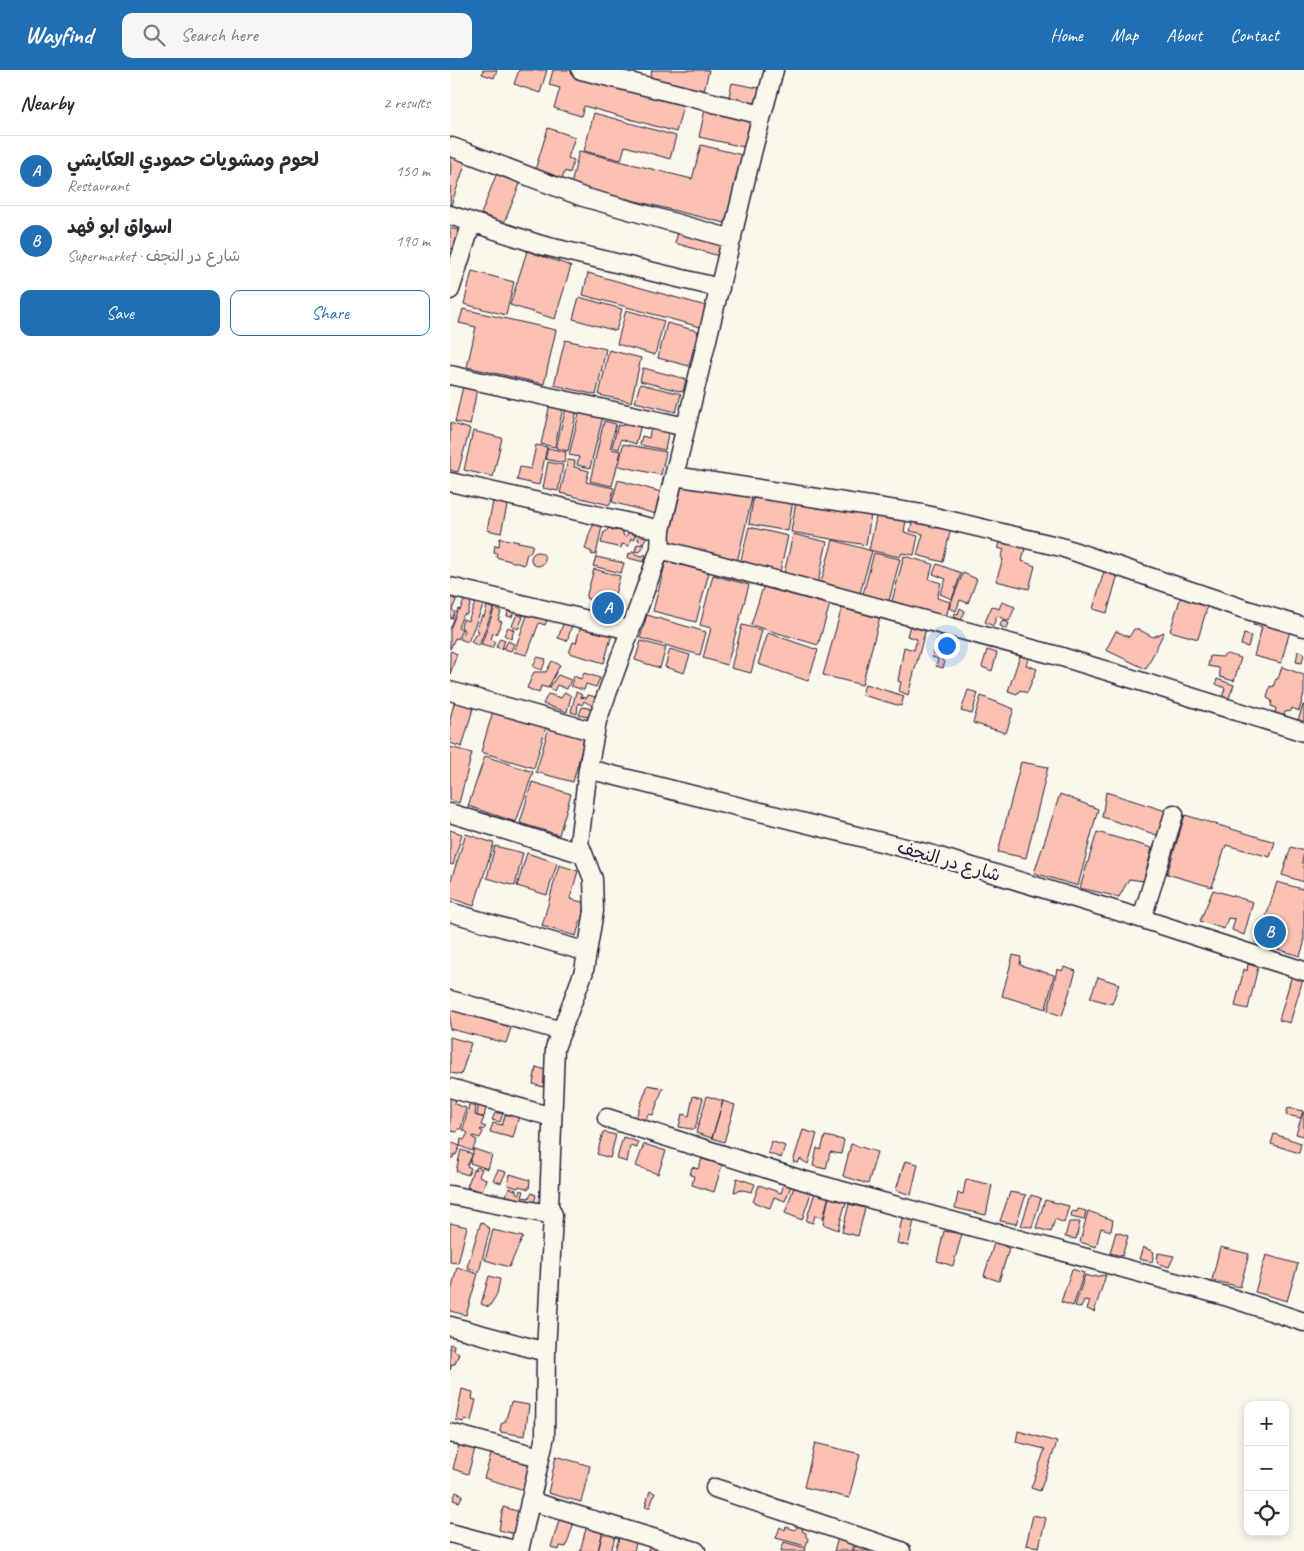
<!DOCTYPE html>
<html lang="en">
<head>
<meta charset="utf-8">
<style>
  :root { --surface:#fff; --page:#f7f7f7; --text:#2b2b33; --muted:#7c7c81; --line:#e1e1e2; --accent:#1f6fb2 }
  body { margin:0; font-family:Caveat,"Playpen Sans Arabic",sans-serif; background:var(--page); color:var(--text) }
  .controls { position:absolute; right:15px; bottom:15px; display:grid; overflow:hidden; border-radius:10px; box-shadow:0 2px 8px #0003 }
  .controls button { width:45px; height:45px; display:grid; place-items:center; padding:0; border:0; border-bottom:1px solid var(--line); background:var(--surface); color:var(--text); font:25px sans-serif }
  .you { position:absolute; left:496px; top:575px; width:18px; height:18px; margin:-12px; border:4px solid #fff; border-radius:50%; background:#1a73e8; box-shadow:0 0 0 8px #1a73e833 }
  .badge { display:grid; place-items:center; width:32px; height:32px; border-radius:50%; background:var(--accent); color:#fff; font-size:16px; font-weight:700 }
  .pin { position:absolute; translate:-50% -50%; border:2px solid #fff; box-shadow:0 1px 5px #0006 }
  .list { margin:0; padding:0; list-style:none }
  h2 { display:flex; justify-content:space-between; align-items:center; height:65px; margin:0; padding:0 20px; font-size:21px }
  h2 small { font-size:16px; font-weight:400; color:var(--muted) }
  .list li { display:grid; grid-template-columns:32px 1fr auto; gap:15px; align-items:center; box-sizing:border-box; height:70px; padding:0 20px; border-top:1px solid var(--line) }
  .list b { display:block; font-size:19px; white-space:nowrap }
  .list p { margin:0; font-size:16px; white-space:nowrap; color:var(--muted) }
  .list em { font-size:16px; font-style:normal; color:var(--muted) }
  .actions { display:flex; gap:10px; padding:15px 20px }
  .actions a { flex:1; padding:11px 0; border:1px solid var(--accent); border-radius:10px; text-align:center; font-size:18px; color:var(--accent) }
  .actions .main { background:var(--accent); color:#fff }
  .icon { flex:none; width:28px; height:28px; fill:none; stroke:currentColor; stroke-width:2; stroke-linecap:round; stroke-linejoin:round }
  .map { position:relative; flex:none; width:854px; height:1481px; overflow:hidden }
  header { display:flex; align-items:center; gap:30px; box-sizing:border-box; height:70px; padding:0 25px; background:var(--accent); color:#fff }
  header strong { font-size:24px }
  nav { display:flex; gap:28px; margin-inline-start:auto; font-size:18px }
  .search { width:350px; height:45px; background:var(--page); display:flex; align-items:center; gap:12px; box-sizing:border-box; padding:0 18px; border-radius:10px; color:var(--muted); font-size:19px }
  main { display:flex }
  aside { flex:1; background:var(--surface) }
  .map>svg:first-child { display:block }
  .building { fill:#fbc1b3; stroke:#22223b }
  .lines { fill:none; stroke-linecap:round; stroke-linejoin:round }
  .street-casing { stroke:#22223b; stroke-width:21 }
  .street { stroke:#fbf7ec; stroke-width:18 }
  .labels { text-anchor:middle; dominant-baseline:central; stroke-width:5; stroke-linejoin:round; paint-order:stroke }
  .street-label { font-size:18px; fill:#22223b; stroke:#fbf7ec }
</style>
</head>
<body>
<header>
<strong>Wayfind</strong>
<div class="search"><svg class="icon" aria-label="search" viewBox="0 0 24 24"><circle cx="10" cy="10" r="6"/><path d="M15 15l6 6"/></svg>Search here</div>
<nav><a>Home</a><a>Map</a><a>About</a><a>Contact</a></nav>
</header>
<main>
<aside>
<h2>Nearby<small>2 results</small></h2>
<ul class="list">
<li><span class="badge">A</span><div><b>لحوم ومشويات حمودي العكايشي</b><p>Restaurant</p></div><em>150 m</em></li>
<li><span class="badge">B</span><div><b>اسواق ابو فهد</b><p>Supermarket · شارع در النجف</p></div><em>190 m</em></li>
</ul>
<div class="actions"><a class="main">Save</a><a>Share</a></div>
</aside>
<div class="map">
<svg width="854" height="1481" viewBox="0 0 854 1481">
  <rect width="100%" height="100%" fill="#fbf7ec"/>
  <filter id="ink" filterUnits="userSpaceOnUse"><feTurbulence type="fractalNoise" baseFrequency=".02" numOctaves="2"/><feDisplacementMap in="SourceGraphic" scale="10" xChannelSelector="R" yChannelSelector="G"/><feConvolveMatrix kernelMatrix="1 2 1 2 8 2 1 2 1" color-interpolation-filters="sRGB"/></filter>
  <g filter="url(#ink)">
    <!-- building -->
    <path class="building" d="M33,0H47L44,8L32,4Z
      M69,0H97L90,23L64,14Z
      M103,0H119L234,33L226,62L134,36L131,46L104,38L110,18L99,15Z
      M202,0H259L254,21L200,10Z
      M282,13L314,19L311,36L278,30Z
      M256,35L310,47L303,79L249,67Z
      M144,43L226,66L220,89L175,76L171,90L134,81Z
      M98,58L125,67L118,88L124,90L120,103L115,101L112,109L85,100Z
      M251,75L296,86L279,154L121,115L129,81L242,109Z
      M1,84L17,89L1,135L0,134Z
      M48,100L72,109L54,153L31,144Z
      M0,158L11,161L5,180L0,178Z
      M229,159L276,174L272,187L225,173Z
      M77,181L121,196L105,249L60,235Z
      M22,201L64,212L56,245L14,234Z
      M138,203L256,236L250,257L133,225Z
      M129,227L172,239L166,261L123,249Z
      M13,239L106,260L94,314L17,297L26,257L9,253Z
      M176,240L214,251L205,285L167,274Z
      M217,253L248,261L239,296L208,288Z
      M115,270L156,279L146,325L104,315Z
      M159,280L191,288L181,332L149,325Z
      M193,298L236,309L233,322L190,311Z
      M190,314L231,324L226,342L185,332Z
      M13,316L27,319L20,355L5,352Z
      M100,334L113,337L105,377L91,374Z
      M116,338L127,340L118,381L106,378Z
      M130,340L153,346L140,398L127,395L129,387L119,385Z
      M175,350L191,354L186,374L171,369L169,379L162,377L168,355L173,356Z
      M154,351L166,354L160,379L171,381L162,416L140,411Z
      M0,353L20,359L8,402L0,400Z
      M201,355L219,359L215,380L190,375L192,366L199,368Z
      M23,361L52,368L43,407L14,400Z
      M173,374L216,382L211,405L169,396Z
      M86,375L97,377L89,415L67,410L70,397L81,399Z
      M98,378L116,382L114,393L95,389Z
      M118,390L125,391L124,397L139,401L136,412L164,418L160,435L110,423Z
      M98,392L113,395L108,421L93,418Z
      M168,410L211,422L206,444L162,432Z
      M233,412L302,428L287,492L217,475Z
      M304,423L343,430L338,461L299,454Z
      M44,427L58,431L51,463L37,460Z
      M346,431L421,444L416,475L341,462Z
      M427,443L456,450L454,462L468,466L464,485L452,483L450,487L419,480Z
      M463,449L501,458L493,492L467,485L473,464L460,461Z
      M146,450L153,451L146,485L141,484L142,482L135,479L140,462Z
      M160,456L163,457L161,459L166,461L168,457L173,460V465L176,467L180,458L186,461L184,470L181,468L179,476L172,474L171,478L151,473L154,462H156Z
      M299,457L338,466L330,502L290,494Z
      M189,464L191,466L192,464H198L193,473L188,470Z
      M343,464L377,472L368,512L334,504Z
      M50,468L83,475L80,483H77L74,495L46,487L47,483L44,482L45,475L49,476Z
      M552,469L576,474L572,491L585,496L579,519L546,511L553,489L551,487L554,480L548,478Z
      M383,470L422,481L410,523L371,512Z
      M187,474L194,475L190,482L185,481Z
      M183,481L185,482L184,484L193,486L195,484L196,485L194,492L178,488L179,483L181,484Z
      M81 489a7 7 0 1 1 14 0a7 7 0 1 1-14 0Z
      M424,483L450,489L439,531L413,524Z
      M454,486L483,494L479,509L491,513L487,528L500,532L496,547L442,531Z
      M146,487L174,493L171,503L143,496Z
      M216,491L259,502L246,552L203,541Z
      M487,494L511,503L502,529L490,524L496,509L483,504Z
      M655,498L668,504L657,543L643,539Z
      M144,499L170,506L164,528L156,530L149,525L145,532L136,528Z
      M513,503L527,509L518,533L510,530L506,541L499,538Z
      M263,505L299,515L277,595L253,588L261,558L250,555Z
      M314,514L380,534L368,575L301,555Z
      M0,526L6,530L2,540L5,542L2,549L0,548Z
      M16,526L22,530L17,544H15L12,547L8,557L12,559L8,569L5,568L0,579V559L8,539L10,540Z
      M731,526L758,534L748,569L720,561Z
      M27,528L35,531L18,572L10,569L14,561L11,556L13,549L18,551Z
      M552,532L565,537L559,551L547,546L543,556L535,552L542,536L549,539Z
      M61,533L76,538L74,546L64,541L62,547L57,546Z
      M37,536L43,539L29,576L21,572L25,565H27L29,561L26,560L32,546L34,547Z
      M45,537L51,542L48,550L52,552L46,564L43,563L41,569L45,572L42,578L31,575Z
      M80,537L99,545L95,555L89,553L77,585L64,582Z
      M392,537L430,547L412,615L373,605Z
      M510,538L515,541L511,550L504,547L505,543L508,544Z
      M67,544L73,547L68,559L62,556Z
      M197,545L256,562L250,585L190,568Z
      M116,546L124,549L117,571L108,568Z
      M805,548L841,557L831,593L804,586L812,557L803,555Z
      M552,550L559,553L557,559L550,556Z
      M131,555L162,564L154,593L119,583L123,572L126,573Z
      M292,555L312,560L301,603L281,598Z
      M460,555L476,558L458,625L449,621L451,612L448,611L454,577L464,580L467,569L457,566Z
      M58,557L64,560L61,569L54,565Z
      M684,559H688L703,567L714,562L696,599L656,580L666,561L679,567Z
      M318,563L368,580L358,611L308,594Z
      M492,563L497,564L493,575L500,577L497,585L494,584L492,590L495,592L493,598L486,596L488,589L482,587L487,568L489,569Z
      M794,564L801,566L798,577L791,575Z
      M50,568L55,570L52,579L46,577Z
      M58,571L64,574L61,581L54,579Z
      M191,571L216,578L210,598L185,590Z
      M220,579L240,585L234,603L215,597Z
      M537,580L547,583L542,601L532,597Z
      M1,581L7,584L0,604V582Z
      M848,581L854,583L852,593L846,592Z
      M571,583L579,587L576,595L587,599L577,623L570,620L567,624L558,621Z
      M777,584L791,588L784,611L770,607L769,598L758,596L760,586L772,587Z
      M87,587L96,589L92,600L83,597Z
      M102,591L110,595L98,618L91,616L89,623L77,618L84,602H96Z
      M832,597L854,605V624L849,641L842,638L841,641L835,642L832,650L824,647L826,638L821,636L822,631L817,628L820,616L823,617L826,609H828Z
      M134,603L150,608L146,617L136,614L134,620L121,616L124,606L131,609Z
      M108,605L121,610L117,619L107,615L104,621L99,618Z
      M767,609L784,615L778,630L772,628L775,618L766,614Z
      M415,614L454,626L451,636L412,625Z
      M518,620L528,623L522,644L511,641Z
      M115,622L121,626L117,642L93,634L98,624L111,628Z
      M126,622L132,625L130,627L137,628L138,625L146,627L144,637L134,631L132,635L128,633L127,644L121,642Z
      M531,626L564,639L556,663L523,653Z
      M5,630L24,635L12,677L0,673V649Z
      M853,635H854V656L847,654Z
      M132,637L144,639L142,648L129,645Z
      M43,641L96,657L84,698L31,682Z
      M99,657L135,668L123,712L86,702Z
      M0,677L22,683L9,733L0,730Z
      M35,686L83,702L66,752L18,736Z
      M571,692L598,697L576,788L548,782Z
      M82,712L121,724L109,765L70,753Z
      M656,722L719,742L710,766L652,747Z
      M610,724L648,739L628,816L584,803Z
      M735,745L825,772L820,787L776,775L762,817L717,804Z
      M0,760L12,764L3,795L0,794Z
      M647,762L702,778L694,811L679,809L669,827L630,818Z
      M16,764L44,773L24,836L0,828V813Z
      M45,776L73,783L65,816L37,808Z
      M841,777L854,781L852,793L854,794V812L832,805Z
      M77,783L107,793L97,825L67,816Z
      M109,795L128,801L120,829L136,833L126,866L92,856Z
      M827,812L852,819L854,813V874L850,886L805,872L809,861L821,865L825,853L816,847Z
      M763,820L803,832L794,865L782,860L785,849L778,848L774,859L750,851Z
      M563,885L571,887L570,895L604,905L596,939L552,926Z
      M798,894L808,897L798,939L785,936L794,899L797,901Z
      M614,897L626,901L612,946L598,941L607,899L612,901Z
      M842,905L853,909L840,953L829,950Z
      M648,907L669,914L662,934L640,928Z
      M0,934L63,952L56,973L0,959Z
      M0,967L21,973L11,1005L0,1003Z
      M86,997L96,1000L93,1017L83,1014Z
      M198,1015L213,1018L203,1045L198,1044L196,1051L186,1047Z
      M0,1026L6,1027L5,1034L16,1038L11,1059H8L7,1062L0,1061Z
      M243,1026L253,1028L245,1059H241L229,1057L232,1044L239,1046Z
      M257,1026L273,1031L262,1068L246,1063Z
      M29,1031L37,1033L34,1047L27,1046Z
      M273,1031L285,1035L274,1072L262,1068Z
      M19,1035L26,1037L25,1045L34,1048L31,1055L36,1057L33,1060L31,1059L30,1060L33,1062L30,1068L23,1066V1068L27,1070L22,1081L10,1076L11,1069L14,1070L18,1063L13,1060Z
      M838,1038L853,1041L851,1048L836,1045Z
      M853,1042L854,1043V1066L846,1064Z
      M45,1043H53L50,1052L42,1050Z
      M56,1043L69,1046L63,1068L40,1062L43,1053L52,1055Z
      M353,1060L367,1064L358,1094L350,1089L348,1093L343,1092Z
      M153,1062L166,1065L160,1088L147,1084Z
      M824,1064L851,1073L849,1083L821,1074Z
      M375,1066L394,1070L391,1084L380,1082L376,1099L363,1096L367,1078L371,1080Z
      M173,1067L188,1072L187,1078L180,1076L177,1092L167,1089Z
      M321,1071L335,1076L331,1088L318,1083Z
      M0,1072L10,1076L6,1085L4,1084L3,1088H0Z
      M194,1074L216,1081L208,1104L186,1096Z
      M401,1074L427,1082L418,1114L393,1106Z
      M24,1079L42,1085L38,1099L20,1093Z
      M11,1080L23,1084L17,1096L21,1098L18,1105L6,1101Z
      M252,1089L272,1095L264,1122L242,1115L244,1106L240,1105L242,1097L248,1099Z
      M455,1091L468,1094L461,1125L446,1120Z
      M27,1097L32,1099L29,1106L36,1109L32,1122L17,1117L23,1100H25Z
      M48,1100L56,1102L51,1113L43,1110Z
      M60,1104L80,1110L79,1119L69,1116L68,1118L58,1115Z
      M287,1108L305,1114L302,1122L292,1120L284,1122Z
      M516,1109L542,1115L536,1145L505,1138L508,1123L513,1124Z
      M334,1114L341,1116L335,1131L324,1127L320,1138L303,1132L309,1115L331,1123Z
      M344,1117L361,1123L352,1150L335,1143Z
      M59,1118L66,1120V1122L70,1124L71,1120L74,1121L72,1127L79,1128L81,1123L86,1125L84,1134L55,1128Z
      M365,1122L379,1126L373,1148L365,1145L363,1153L356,1151Z
      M560,1122L576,1125L566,1154L550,1151Z
      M581,1125L591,1128L582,1157L571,1156Z
      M379,1126L396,1132L388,1160L373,1154Z
      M595,1130L619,1136L614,1153L605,1149L601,1162L586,1158Z
      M399,1134L415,1138L408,1166L392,1162Z
      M628,1139L636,1141L634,1150L621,1147L622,1141L627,1142Z
      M638,1141L663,1150L661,1161L651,1158L646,1177L630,1172Z
      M452,1148L464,1151L458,1176L447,1173Z
      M31,1152L40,1159L29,1202L17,1197Z
      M619,1152H630L626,1169L615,1167Z
      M0,1153L17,1157L8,1193L0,1192Z
      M43,1160L73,1167L59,1197L35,1190Z
      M494,1161L512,1164L503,1196L487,1191Z
      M666,1162L678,1166L672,1186L660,1183Z
      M545,1170L559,1179L549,1211L534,1206Z
      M693,1177L704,1182L702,1192L689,1189Z
      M770,1177L799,1184L790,1217L762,1210Z
      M708,1183L724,1186L719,1197L707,1193Z
      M816,1185L848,1194L837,1231L805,1222Z
      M7,1197L28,1204L16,1245L0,1241V1226Z
      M622,1199L634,1203L623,1236L611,1232Z
      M635,1205L641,1207L656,1205L644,1242L637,1239L640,1231L634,1230L631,1238L625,1236Z
      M39,1206L50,1209L47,1224L39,1237L31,1234Z
      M0,1274L4,1275L3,1280L9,1283L5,1294H2L0,1300Z
      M12,1319L23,1322L22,1329L26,1330L21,1351L15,1349L13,1352L6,1350Z
      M61,1332L79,1335L75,1366L50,1362L51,1354L55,1352Z
      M568,1361L607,1372L590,1421L581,1418L595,1379L566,1372Z
      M10,1371L26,1375L18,1404L3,1399Z
      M365,1373L410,1384L399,1428L354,1417Z
      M42,1382L83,1389L74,1420L34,1408Z
      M106,1386L140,1396L131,1432L98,1423Z
      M200,1421L205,1423L200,1437H195Z
      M6,1422L13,1425L9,1432L3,1430Z
      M53,1437L70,1442L65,1464L49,1460Z
      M583,1445L596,1448L589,1477L576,1475Z
      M110,1447L124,1452L116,1477L110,1476L109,1480L101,1477Z
      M137,1455L153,1461L148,1481H130Z
      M349,1456L353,1459L352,1461L356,1463V1466L358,1469L356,1476L326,1468L330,1457L335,1460L336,1457L344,1460Z
      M153,1461L166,1464L161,1481H148Z
      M170,1465L187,1469L184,1481H165Z
      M389,1465L405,1469L401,1481H384Z
      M409,1470L421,1476L419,1481H403Z
      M334,1472L356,1478L355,1481H331Z
      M200,1473L216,1477L215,1481H198Z"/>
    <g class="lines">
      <defs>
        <path id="street" d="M131,0L312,45
          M324,0L303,79L211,460L210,479L612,587L854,662
          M2,77L133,127L282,169
          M0,145L91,175L270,218
          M0,220L22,152
          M0,305L236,357
          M224,406L472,444L611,477L794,539L854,557
          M0,412L211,460
          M0,517L180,560
          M0,621L145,662
          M138,699L483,785L677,844L854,901
          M0,743L133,784
          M0,842L137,882
          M692,848L724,744
          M0,930L112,961
          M0,1018L102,1047
          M157,1048L352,1110L775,1226L854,1252
          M0,1125L103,1145
          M0,1256L96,1282
          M0,1363L90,1387
          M265,1418L451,1481
          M80,1431L246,1481
          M0,1463L68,1481
          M69,1481L95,1366L96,1282L103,1145L99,1136L105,978L134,901L144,841L143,809L129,773L138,699L147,651L210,479"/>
      </defs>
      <!-- street casing -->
      <use href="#street" class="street-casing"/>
      <!-- street -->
      <use href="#street" class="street"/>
    </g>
  </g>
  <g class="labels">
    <!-- street labels -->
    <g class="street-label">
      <text transform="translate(499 791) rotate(16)">شارع در النجف</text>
    </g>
  </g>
</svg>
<div class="controls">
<button>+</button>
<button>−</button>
<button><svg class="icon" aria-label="locate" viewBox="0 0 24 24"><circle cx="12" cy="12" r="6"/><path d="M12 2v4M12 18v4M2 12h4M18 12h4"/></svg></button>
</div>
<div class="you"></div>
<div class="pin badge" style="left:158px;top:538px">A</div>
<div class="pin badge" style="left:820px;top:862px">B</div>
</div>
</main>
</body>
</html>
